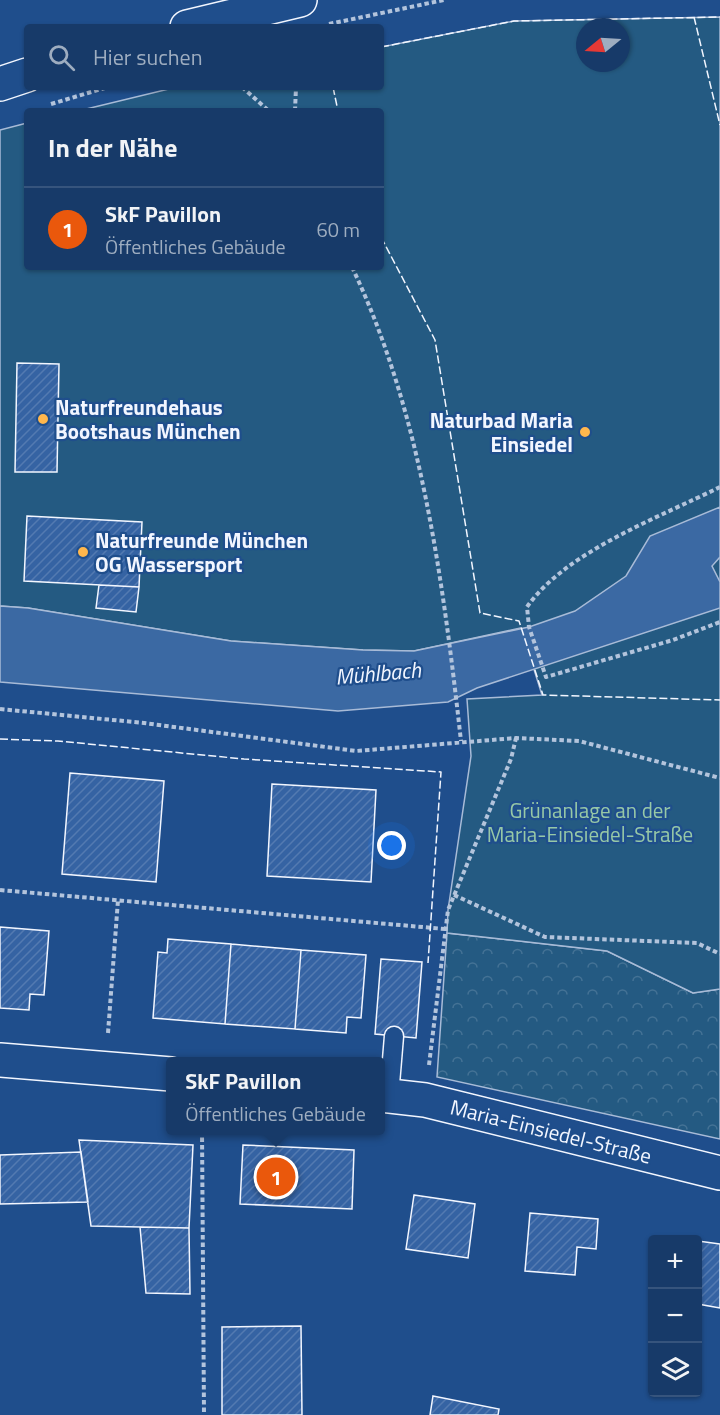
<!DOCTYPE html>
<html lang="de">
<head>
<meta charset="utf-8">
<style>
  :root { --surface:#173a69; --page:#20416f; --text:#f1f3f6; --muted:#9eadc0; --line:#36547d; --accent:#ea580c }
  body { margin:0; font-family:"Titillium Web",sans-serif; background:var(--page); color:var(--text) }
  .controls { position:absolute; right:18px; bottom:18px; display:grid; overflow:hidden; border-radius:6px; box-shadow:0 2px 4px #0004 }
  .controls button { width:54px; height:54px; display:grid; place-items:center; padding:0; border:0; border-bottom:2px solid var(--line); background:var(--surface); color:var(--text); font:30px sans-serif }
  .compass { position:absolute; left:576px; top:18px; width:54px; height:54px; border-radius:50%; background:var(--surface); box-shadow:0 2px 4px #0004; rotate:252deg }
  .you { position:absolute; left:392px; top:846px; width:21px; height:21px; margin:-15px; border:4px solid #fff; border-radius:50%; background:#1a73e8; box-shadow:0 0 0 9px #1a73e833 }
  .badge { display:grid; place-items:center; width:39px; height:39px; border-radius:50%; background:var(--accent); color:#fff; font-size:20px; font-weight:700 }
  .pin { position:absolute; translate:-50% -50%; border:3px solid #fff; box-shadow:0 2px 6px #0006 }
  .popup { position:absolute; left:166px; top:1057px; width:219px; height:78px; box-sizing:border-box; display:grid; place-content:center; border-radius:6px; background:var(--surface); filter:drop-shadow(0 2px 4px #0005); font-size:20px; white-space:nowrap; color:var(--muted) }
  .popup b { font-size:22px; color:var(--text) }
  .popup::after { content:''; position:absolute; left:50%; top:100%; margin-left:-12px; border:12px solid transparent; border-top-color:var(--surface) }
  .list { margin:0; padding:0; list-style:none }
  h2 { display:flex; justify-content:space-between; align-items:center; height:78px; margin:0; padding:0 24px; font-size:26px }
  h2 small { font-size:20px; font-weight:400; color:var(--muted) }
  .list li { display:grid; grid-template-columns:39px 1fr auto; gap:18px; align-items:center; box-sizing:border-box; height:84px; padding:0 24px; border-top:2px solid var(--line) }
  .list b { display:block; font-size:22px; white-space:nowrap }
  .list p { margin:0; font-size:20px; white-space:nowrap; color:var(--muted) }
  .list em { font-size:20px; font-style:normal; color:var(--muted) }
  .icon { flex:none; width:33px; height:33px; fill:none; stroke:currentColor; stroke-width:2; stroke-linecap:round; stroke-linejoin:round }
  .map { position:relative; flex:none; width:720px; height:1415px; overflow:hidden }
  .search { position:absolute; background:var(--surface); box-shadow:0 2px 4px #0004; left:24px; top:24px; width:360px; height:66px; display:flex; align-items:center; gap:15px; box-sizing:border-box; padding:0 21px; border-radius:6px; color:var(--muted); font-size:22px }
  .panel { position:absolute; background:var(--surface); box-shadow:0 2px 4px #0004; left:24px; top:108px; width:360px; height:162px; border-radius:6px }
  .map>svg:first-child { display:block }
  .forest { fill:url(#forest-crowns); stroke:#a8bbd7; stroke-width:1.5 }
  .park { fill:#245a82; stroke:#a8bbd7; stroke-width:1.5; fill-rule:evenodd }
  .water { fill:#3b69a3; stroke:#a8bbd7; stroke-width:1.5 }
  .building { fill:url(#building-hatch); stroke:#f2f6ff; stroke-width:1.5 }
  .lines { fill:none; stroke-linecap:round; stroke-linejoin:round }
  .service-casing { stroke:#f2f6ff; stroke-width:21 }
  .minor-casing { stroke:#f2f6ff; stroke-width:36 }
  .tertiary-casing { stroke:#f2f6ff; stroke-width:36 }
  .path { stroke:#b3c4dc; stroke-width:4; stroke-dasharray:4.5 3; stroke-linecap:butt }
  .service { stroke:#1f4e8c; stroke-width:18 }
  .minor { stroke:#1f4e8c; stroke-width:33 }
  .tertiary { stroke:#1f4e8c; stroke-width:33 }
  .fence { stroke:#f2f6ff; stroke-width:1.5; stroke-dasharray:8 3; stroke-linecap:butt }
  .poi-dot { fill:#ffb74d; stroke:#1f4e8c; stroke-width:2 }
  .labels { text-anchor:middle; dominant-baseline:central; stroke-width:4.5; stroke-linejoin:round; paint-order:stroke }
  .poi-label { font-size:21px; font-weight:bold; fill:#f2f6ff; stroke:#1f4e8c; text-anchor:start }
  .park-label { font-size:21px; fill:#97c8a6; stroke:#1f4e8c }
  .street-label { font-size:21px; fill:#f2f6ff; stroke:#1f4e8c }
  .water-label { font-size:22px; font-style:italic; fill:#f2f6ff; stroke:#1f4e8c }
</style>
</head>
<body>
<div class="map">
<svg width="720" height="1415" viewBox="0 0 720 1415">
  <defs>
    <pattern id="forest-crowns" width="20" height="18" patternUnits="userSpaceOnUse" patternTransform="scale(1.5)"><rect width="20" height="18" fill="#245a82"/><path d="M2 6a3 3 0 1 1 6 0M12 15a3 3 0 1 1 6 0" fill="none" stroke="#447295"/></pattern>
    <pattern id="building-hatch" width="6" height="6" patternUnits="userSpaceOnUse" patternTransform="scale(1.5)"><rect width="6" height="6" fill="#3563a3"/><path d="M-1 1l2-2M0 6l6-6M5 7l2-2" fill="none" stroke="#537ab1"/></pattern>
  </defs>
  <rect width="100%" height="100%" fill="#1f4e8c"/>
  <!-- forest -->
  <path class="forest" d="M447,933L607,951L693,993L720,989V1139L437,1077Z"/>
  <!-- park -->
  <path class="park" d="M720,17V989L693,993L607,951L447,933L448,910L471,756L467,699L542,695L521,628L414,651L363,650L231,641L28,608L0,606V130L27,123V267H381V111H78L177,87H381V47L514,21ZM585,27H621V63H585Z"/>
  <!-- water -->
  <path class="water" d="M720,507V557L712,566L720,582V608L477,688L448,702L338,711L0,682V606L28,608L231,641L363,650L414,651L529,627L575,611L626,576L650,536Z"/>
  <!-- building -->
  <path class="building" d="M17,363L59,364L57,472H15Z
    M27,516L142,522L139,587L24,581Z
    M99,585L139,587L136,612L96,608Z
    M70,773L164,781L156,882L62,874Z
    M272,784L376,790L371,882L267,876Z
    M0,927L49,931L44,995L30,994L29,1010L0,1008Z
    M168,939L231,944L225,1024L153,1018L158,952L167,953Z
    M231,944L301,950L295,1029L225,1024Z
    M301,950L366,955L361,1018L347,1017L346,1033L295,1029Z
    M381,959L422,962L416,1038L375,1034Z
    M79,1140L193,1145L189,1228L91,1226Z
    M243,1145L354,1150L352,1209L240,1204Z
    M81,1152L88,1202L0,1204V1155Z
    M414,1195L475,1204L468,1258L406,1249Z
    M530,1213L598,1219L596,1249L577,1247L575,1275L525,1271Z
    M140,1227L189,1228L190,1294L146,1293Z
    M698,1241L720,1244V1308L698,1304Z
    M301,1326L302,1415H222V1327Z
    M433,1396L499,1409L498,1415H430Z"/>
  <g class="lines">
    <defs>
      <path id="service" d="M389,1096L394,1036"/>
      <path id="minor" d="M187,27L300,0
        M0,84L27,75"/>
      <path id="tertiary" d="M0,1060L171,1074
        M381,1095L425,1100L720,1173"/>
    </defs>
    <!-- service casing -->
    <use href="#service" class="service-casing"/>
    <!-- minor casing -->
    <use href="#minor" class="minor-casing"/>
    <!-- tertiary casing -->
    <use href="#tertiary" class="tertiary-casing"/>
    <!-- path -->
    <path class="path" d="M329,24L444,0
      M242,87L269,111
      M51,104L108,87
      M295,111L296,87
      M352,267C422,414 443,582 461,741
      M720,487C660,517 565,552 527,607L529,627L546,677L673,640L720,622
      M0,709L144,723L356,751L516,738L579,741L720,778
      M0,890L445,929
      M454,895L545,937L697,943L720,954
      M108,1033L118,900
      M429,1065L448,910L511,759L516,738
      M202,1130L204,1415"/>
    <!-- service -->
    <use href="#service" class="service"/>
    <!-- minor -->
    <use href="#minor" class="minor"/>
    <!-- tertiary -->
    <use href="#tertiary" class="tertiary"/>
    <!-- fence -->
    <path class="fence" d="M694,17L720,125
      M381,47L514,21L720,17
      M333,87L338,111
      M381,237L435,340L480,613L519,621L543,695L720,700
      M0,739L58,741L244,759L441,772L428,963"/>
  </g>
  <!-- markers -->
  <g class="poi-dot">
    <circle cx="43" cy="419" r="6"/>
    <circle cx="585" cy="432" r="6"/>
    <circle cx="83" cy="552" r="6"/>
  </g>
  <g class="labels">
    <!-- poi labels -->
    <g class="poi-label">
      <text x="55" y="407">Naturfreundehaus<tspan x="55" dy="24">Bootshaus München</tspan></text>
      <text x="573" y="420" text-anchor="end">Naturbad Maria<tspan x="573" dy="24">Einsiedel</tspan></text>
      <text x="95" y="540">Naturfreunde München<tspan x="95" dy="24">OG Wassersport</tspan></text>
    </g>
    <!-- park labels -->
    <g class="park-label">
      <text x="590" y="810">Grünanlage an der<tspan x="590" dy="24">Maria-Einsiedel-Straße</tspan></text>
    </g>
    <!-- street labels -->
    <g class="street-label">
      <text transform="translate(551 1131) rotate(14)">Maria-Einsiedel-Straße</text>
    </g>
    <!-- water labels -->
    <g class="water-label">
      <text transform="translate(378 673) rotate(-5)">Mühlbach</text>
    </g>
  </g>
</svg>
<div class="controls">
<button>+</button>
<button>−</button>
<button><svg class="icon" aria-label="layers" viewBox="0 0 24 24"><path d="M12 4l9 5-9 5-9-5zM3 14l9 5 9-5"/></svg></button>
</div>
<svg class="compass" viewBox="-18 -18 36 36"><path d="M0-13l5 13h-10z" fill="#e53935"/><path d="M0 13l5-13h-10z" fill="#9eadc0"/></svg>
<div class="you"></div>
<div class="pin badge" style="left:276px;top:1177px">1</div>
<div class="popup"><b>SkF Pavillon</b>Öffentliches Gebäude</div>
<div class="search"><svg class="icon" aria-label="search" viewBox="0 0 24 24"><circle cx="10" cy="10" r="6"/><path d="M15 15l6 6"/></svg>Hier suchen</div>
<section class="panel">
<h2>In der Nähe<small></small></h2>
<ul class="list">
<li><span class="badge">1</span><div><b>SkF Pavillon</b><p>Öffentliches Gebäude</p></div><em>60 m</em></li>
</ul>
</section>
</div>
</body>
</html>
